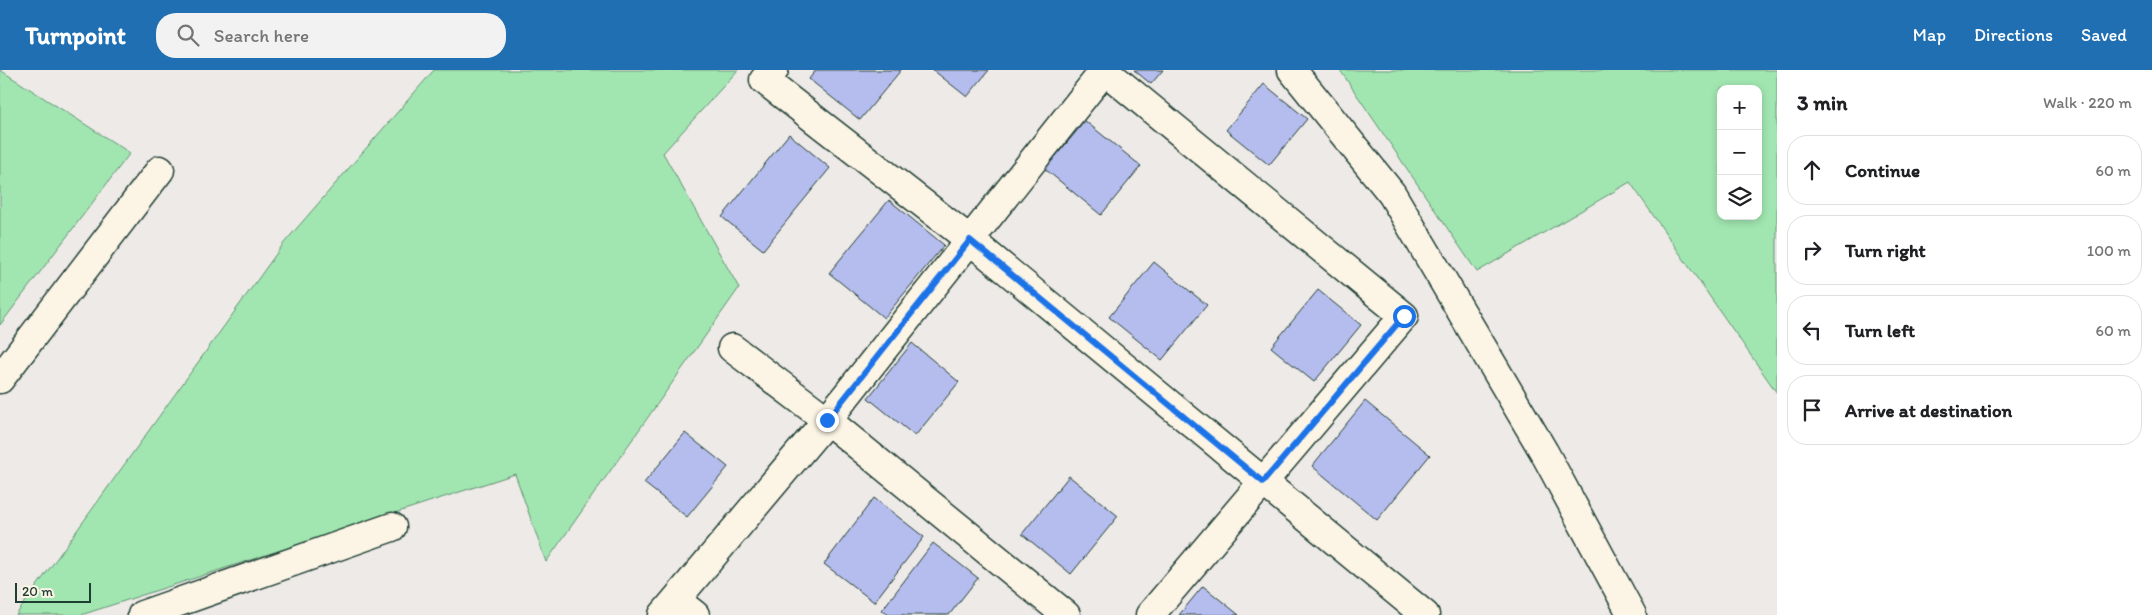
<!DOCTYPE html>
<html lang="en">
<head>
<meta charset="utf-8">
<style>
  :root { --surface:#fff; --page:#f2f2f2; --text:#202124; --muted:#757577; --line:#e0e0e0; --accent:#1f6fb2 }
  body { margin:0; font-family:Itim,sans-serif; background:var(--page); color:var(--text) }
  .controls { position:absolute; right:15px; top:15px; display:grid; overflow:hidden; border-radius:10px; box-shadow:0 2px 8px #0003 }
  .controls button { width:45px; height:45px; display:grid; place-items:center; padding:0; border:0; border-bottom:1px solid var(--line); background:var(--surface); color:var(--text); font:25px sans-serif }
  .scale { position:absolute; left:15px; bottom:12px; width:76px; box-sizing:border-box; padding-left:5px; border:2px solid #1f3d34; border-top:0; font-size:14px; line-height:18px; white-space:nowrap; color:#1f3d34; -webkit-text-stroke:4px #fcf5e5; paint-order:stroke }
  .stop { position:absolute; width:15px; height:15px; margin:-11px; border:4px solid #1a73e8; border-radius:50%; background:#fff }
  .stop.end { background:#1a73e8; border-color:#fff; box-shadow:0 1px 5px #0008 }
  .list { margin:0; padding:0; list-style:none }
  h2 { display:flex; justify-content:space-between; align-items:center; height:65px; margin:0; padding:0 20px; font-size:21px }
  h2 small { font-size:16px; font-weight:400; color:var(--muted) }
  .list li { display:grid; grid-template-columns:32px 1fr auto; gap:15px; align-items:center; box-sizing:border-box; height:70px; margin:0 10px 10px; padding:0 10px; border:1px solid var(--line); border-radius:20px }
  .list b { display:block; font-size:19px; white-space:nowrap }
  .list em { font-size:16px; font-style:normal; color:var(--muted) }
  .icon { flex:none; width:28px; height:28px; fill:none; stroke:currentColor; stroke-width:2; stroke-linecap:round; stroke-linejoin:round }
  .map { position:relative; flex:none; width:1777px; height:545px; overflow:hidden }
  header { display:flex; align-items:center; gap:30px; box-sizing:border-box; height:70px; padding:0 25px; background:var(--accent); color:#fff }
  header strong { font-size:24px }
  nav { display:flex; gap:28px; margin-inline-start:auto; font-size:18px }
  .search { width:350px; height:45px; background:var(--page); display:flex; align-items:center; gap:12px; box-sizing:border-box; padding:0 18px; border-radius:20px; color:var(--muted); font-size:19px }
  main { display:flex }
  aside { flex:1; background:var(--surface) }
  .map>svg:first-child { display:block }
  .green { fill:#a1e6b1; stroke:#609272; fill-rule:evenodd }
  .building { fill:#b5bdee; stroke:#1f3d34 }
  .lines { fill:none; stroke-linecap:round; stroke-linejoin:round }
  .street-casing { stroke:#1f3d34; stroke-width:31 }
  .street { stroke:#fcf5e5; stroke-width:28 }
  .route { stroke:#1a73e8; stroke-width:6 }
</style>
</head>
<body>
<header>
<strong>Turnpoint</strong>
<div class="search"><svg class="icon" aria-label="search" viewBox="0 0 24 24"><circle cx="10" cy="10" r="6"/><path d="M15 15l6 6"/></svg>Search here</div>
<nav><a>Map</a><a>Directions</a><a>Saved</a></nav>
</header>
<main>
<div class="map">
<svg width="1777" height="545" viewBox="0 0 1777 545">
  <rect width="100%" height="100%" fill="#eeeae7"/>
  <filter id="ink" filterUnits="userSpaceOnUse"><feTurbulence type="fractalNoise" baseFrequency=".02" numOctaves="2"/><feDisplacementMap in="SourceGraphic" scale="10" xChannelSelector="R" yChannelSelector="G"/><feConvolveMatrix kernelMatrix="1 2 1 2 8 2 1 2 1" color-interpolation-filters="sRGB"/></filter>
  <g filter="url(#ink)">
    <!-- green -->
    <path class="green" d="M0,0L130,83L0,255Z
      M434,0H738L663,83L739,218L546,492L515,404L81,545H16L284,173Z
      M1340,0H1777V323L1630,112L1477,202ZM1721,19H1758V146H1721Z"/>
    <!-- building -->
    <path class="building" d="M816,0H901L860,50L809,9Z
      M933,0H989L967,27Z
      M1134,0H1163L1151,14Z
      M1264,14L1307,49L1269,95L1226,60Z
      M1085,51L1141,96L1101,145L1045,99Z
      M789,64L830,98L763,180L722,147Z
      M889,130L944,175L884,248L829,203Z
      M1154,192L1207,235L1162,290L1109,247Z
      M1318,220L1361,255L1314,312L1271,277Z
      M912,273L959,312L915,366L868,328Z
      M1365,331L1430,385L1377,450L1312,396Z
      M685,363L728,397L687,447L644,413Z
      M1069,406L1118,446L1071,504L1022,464Z
      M874,428L924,467L874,532L824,494Z
      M933,473L978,508L949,545H889L882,540Z
      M1203,516L1239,545H1179Z"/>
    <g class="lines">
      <defs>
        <path id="street" d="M774,0L764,10L970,170L1425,545
          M1104,0L1404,246L1150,545
          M1292,0L1392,124L1544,382L1632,545
          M732,278L827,350L1066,545
          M0,309L160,100
          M676,530L695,545
          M142,545L392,457
          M663,545L827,350L1104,1"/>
      </defs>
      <!-- street casing -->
      <use href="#street" class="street-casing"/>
      <!-- street -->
      <use href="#street" class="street"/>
    </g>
  </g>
  <g class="lines" filter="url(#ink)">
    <!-- route -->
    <path class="route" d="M827,350L970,170L1263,412L1404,246"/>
  </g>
</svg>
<div class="controls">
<button>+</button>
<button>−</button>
<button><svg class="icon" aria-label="layers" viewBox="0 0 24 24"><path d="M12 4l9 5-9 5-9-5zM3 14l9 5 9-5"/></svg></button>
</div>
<div class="scale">20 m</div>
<div class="stop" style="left:1404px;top:246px"></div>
<div class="stop end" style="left:827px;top:350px"></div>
</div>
<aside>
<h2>3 min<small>Walk · 220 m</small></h2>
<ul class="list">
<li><svg class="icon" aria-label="ahead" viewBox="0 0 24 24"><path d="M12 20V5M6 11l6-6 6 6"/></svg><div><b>Continue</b></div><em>60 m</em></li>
<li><svg class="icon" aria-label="right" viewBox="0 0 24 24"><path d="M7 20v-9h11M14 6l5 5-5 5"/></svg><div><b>Turn right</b></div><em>100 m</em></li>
<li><svg class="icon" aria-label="left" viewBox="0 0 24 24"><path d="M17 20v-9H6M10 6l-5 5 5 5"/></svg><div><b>Turn left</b></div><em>60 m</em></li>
<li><svg class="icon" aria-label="arrive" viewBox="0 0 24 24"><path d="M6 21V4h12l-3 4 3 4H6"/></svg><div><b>Arrive at destination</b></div></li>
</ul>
</aside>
</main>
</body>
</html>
